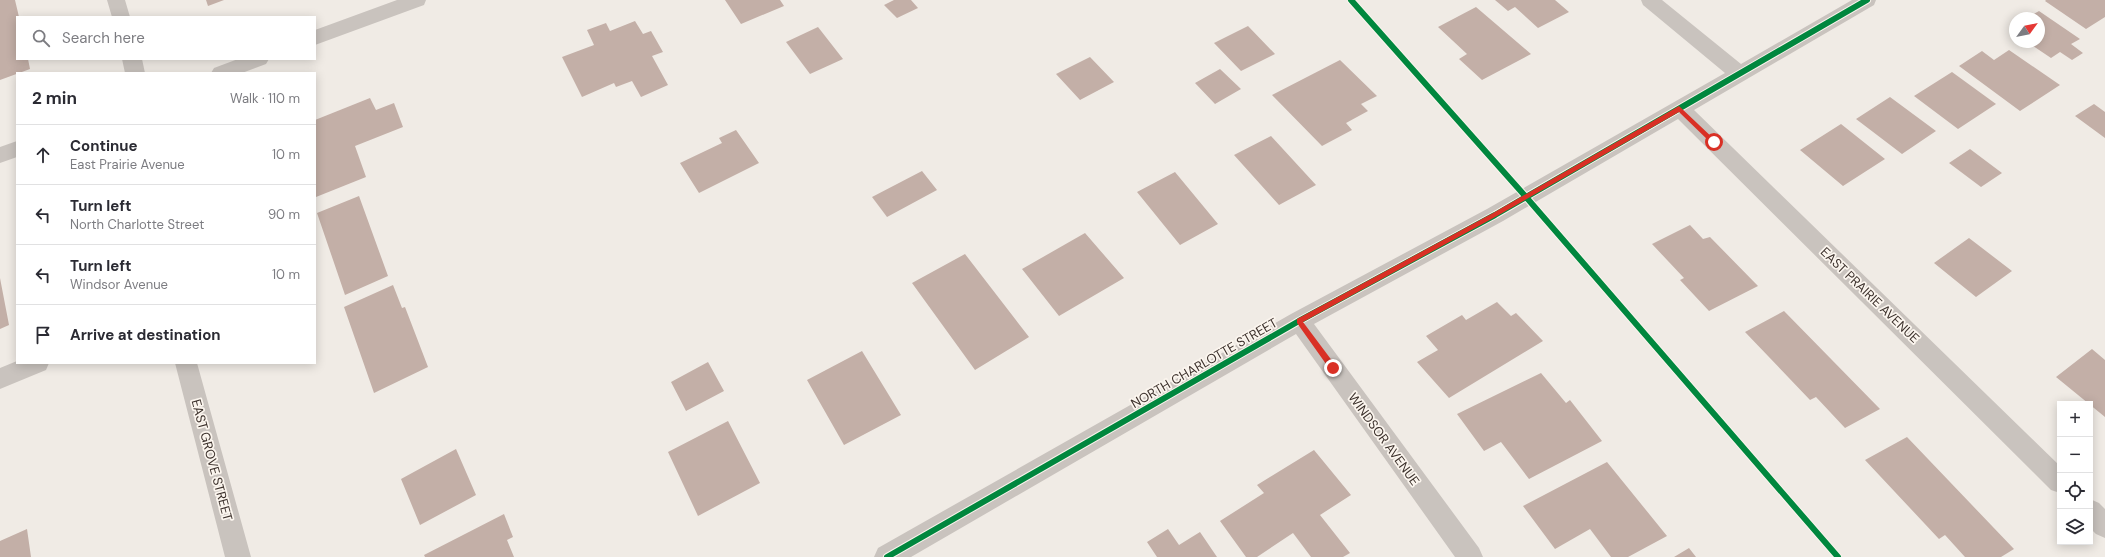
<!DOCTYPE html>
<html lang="en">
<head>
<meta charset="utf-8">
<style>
  :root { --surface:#fff; --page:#f7f7f7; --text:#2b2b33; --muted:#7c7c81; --line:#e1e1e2 }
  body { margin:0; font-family:"DM Sans",sans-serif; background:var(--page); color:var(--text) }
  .controls { position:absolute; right:12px; bottom:12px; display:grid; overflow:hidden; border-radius:0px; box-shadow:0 2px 10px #0003 }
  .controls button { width:36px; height:36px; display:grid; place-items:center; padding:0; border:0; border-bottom:1px solid var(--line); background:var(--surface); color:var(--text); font:20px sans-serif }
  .compass { position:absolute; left:2009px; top:12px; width:36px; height:36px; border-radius:50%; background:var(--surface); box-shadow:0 2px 10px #0003; rotate:57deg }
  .stop { position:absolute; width:12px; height:12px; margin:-9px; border:3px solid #d93025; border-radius:50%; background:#fff }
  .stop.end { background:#d93025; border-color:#fff; box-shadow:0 1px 4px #0008 }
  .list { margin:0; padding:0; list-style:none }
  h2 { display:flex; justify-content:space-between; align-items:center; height:52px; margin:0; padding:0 16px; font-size:17px }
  h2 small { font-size:13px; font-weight:400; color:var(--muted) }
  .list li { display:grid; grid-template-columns:26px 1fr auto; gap:12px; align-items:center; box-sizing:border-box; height:60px; padding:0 16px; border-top:1px solid var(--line) }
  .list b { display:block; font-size:15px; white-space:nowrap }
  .list p { margin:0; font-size:13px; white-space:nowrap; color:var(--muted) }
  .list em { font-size:13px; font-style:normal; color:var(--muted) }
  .icon { flex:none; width:22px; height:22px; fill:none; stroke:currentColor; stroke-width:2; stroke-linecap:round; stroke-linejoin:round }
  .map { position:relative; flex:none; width:2105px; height:557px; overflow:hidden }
  .search { position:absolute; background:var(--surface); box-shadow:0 2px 10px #0003; left:16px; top:16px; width:300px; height:44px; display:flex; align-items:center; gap:10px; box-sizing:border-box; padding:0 14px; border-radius:0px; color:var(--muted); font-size:15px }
  .panel { position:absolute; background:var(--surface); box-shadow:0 2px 10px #0003; left:16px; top:72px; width:300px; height:292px; border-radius:0px }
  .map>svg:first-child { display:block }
  .building { fill:#c3afa7 }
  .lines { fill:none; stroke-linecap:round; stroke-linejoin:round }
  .service { fill:#c9c3be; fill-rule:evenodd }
  .minor { fill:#c9c3be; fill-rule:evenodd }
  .tertiary { fill:#c9c3be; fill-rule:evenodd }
  .cycleway-casing { stroke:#fbf5ee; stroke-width:8 }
  .cycleway { stroke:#00873e; stroke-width:6 }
  .route { fill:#d93025 }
  .labels { text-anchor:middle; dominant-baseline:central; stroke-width:3.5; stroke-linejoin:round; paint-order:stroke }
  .street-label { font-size:13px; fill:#3b302b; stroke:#fbf5ee }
</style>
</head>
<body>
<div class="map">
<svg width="2105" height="557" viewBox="0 0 2105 557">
  <rect width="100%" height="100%" fill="#f0ebe5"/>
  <!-- building -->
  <path class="building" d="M0,0H15L19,17H17V59H28L30,69L0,80Z
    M206,0H224L208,6Z
    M725,0H780L784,6L741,24Z
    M894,0H911L918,8L897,18L884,5Z
    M1495,0H1555L1569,12L1538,28L1515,7L1508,11Z
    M2046,0H2105V17L2086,29L2045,1Z
    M1476,7L1531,54L1482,80L1459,59L1467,54L1438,27Z
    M2039,11L2080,39L2071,44L2083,53L2072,60L2060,52L2051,58L2027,42H2039V18H2027Z
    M635,21L643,34L651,31L663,52L652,56L668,85L641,97L632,81L616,87L614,83L582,97L562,57L594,45L587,30L606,23L610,31Z
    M1248,26L1275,54L1241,71L1214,43Z
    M818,27L843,59L810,74L786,42Z
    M2009,50L2060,85L2020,111L1959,66L1982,51L1994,60Z
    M1090,57L1114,82L1080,100L1056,74Z
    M1340,60L1377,96L1361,104L1368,111L1346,123L1352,130L1322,146L1272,95Z
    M1220,69L1241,89L1215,104L1195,83Z
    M1952,72L1996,104L1958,129L1914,96Z
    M1890,97L1936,131L1902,154L1856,119Z
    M370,98L376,110L394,103L403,127L355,146L366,177L316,197L315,120Z
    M2094,104L2105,112V138L2075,116Z
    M1841,124L1885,159L1843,186L1800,150Z
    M736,130L759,163L699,193L680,163L722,143L719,138Z
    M1271,136L1316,185L1279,205L1234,155Z
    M1970,149L2002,173L1981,187L1949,163Z
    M922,171L937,190L887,217L872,197Z
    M1175,172L1218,224L1180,245L1137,192Z
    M359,196L388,276L345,295L317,213Z
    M1690,225L1703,239L1710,237L1758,286L1709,311L1680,280L1684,278L1652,244Z
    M1085,233L1124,278L1059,316L1022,269Z
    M1969,238L2012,271L1976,297L1934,263Z
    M965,254L1029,337L975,370L912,283Z
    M0,278L9,325L0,329Z
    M393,285L402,308L405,307L428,367L374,393L344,307Z
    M1497,302L1511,316L1516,313L1543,341L1449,398L1417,362L1438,350L1426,336L1462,315L1466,320Z
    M1784,311L1880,409L1845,428L1816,397L1810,400L1745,332Z
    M2092,349L2105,360V417L2056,377Z
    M862,351L901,415L844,445L807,380Z
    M708,362L724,391L686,411L671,382Z
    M1541,373L1566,403L1570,400L1602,441L1529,479L1501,442L1484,451L1457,414Z
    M728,421L760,483L698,516L668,452Z
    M1907,437L2014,549L2001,557H1965L1945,535L1939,539L1865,460Z
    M456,449L476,495L420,525L401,479Z
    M1314,450L1351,495L1320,515L1350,553L1343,557H1311L1293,533L1257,557H1246L1220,521L1264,493L1257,485Z
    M1607,462L1667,536L1628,557H1611L1590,529L1555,549L1523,506Z
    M504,514L513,537L507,540L514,557H425L424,555Z
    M27,529L31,557H0V541Z
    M1168,529L1179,545L1200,532L1217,557H1157L1147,542Z
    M1689,548L1696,557H1674Z"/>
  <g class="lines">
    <!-- service -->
    <path class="service" d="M17,361V363H49L46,370L0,389V368Z"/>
    <!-- minor -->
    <path class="minor" d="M107,0H125L130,17H112Z
      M1641,0H1662L1741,64L1852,0H1876L1874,5L1694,110L2060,466V493L2051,490L1678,119L1503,221L1314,324L1479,548L1483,557H1455L1296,334L911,557H874L878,548L1291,314L1487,209L1725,73L1643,5Z
      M122,59H142L145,73H125Z
      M175,363H197L251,557H225Z
      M2090,499L2099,503L2105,509V538L2096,534L2090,528Z"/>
    <!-- tertiary -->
    <path class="tertiary" d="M397,0H426L424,5L315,45V30Z
      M238,59H269L266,64L242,73H211L214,68Z
      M17,141V157L0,163V147Z"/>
    <defs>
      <path id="cycleway" d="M1351,0L1526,197L1838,557
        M887,557L1299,321L1495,215L1867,0"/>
    </defs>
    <!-- cycleway casing -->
    <use href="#cycleway" class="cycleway-casing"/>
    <!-- cycleway -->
    <use href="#cycleway" class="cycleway"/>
  </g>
  <!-- route -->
  <path class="route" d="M1679,106L1716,141V144H1712L1679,112L1497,216L1303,322L1336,366V371H1331L1297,323V319L1493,213Z"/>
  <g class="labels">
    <!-- street labels -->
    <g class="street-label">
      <text transform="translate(1870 295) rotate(44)">EAST PRAIRIE AVENUE</text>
      <text transform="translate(1204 363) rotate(-30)">NORTH CHARLOTTE STREET</text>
      <text transform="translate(1384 439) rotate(54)">WINDSOR AVENUE</text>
      <text transform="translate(212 460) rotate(75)">EAST GROVE STREET</text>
    </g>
  </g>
</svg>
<div class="controls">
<button>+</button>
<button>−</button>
<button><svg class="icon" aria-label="locate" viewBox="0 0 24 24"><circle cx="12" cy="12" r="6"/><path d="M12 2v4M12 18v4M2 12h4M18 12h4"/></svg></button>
<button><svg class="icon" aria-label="layers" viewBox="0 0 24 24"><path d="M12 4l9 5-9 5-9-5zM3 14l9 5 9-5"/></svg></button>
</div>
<svg class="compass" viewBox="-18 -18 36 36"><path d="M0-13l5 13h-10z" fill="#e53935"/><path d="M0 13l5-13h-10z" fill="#7c7c81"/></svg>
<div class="stop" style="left:1714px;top:142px"></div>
<div class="stop end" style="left:1333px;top:368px"></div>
<div class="search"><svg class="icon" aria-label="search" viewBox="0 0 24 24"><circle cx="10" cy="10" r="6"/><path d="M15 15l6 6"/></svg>Search here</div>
<section class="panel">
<h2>2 min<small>Walk · 110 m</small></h2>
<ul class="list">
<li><svg class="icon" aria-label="ahead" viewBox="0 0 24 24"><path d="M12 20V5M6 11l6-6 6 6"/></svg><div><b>Continue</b><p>East Prairie Avenue</p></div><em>10 m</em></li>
<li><svg class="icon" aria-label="left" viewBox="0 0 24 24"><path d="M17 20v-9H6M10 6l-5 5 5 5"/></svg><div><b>Turn left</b><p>North Charlotte Street</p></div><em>90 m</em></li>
<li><svg class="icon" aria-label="left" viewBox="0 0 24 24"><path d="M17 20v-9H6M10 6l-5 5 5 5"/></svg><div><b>Turn left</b><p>Windsor Avenue</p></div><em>10 m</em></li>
<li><svg class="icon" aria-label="arrive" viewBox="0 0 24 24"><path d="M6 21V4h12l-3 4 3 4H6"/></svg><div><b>Arrive at destination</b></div></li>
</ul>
</section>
</div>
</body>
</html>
